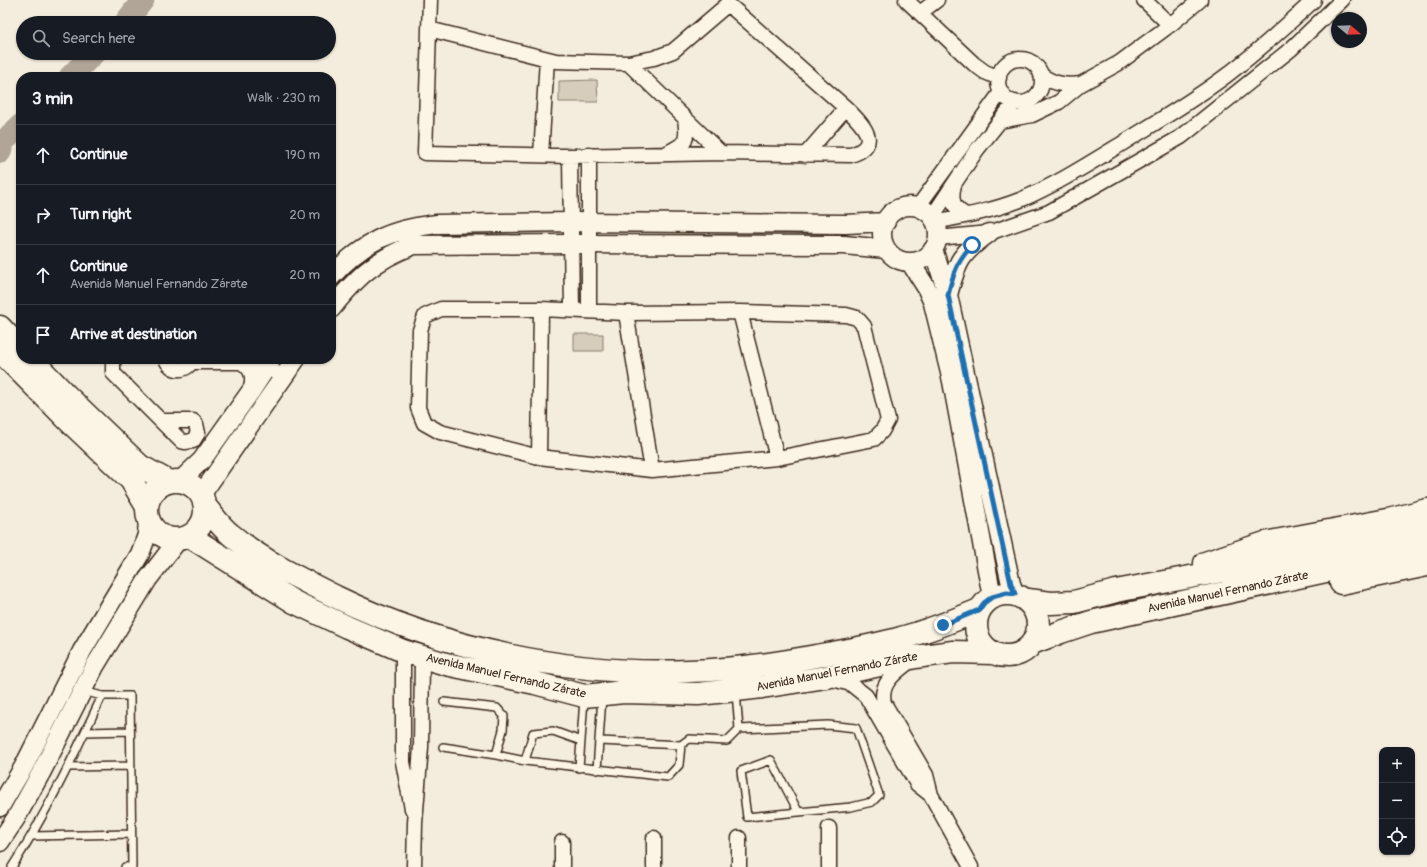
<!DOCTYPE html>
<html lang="en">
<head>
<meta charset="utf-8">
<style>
  :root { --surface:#171b24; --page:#20242c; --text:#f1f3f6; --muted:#9ea1a6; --line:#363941 }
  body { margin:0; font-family:Pangolin,sans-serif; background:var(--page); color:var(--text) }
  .controls { position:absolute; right:12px; bottom:12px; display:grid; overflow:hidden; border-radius:8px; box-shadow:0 1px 3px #0004 }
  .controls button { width:36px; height:36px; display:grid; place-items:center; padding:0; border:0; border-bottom:1px solid var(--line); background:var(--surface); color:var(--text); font:20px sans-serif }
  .compass { position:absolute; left:1331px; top:12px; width:36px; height:36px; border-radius:50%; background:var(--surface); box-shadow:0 1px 3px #0004; rotate:109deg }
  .stop { position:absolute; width:12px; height:12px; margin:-9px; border:3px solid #1f6fb2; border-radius:50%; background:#fff }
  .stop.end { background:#1f6fb2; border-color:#fff; box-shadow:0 1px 4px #0008 }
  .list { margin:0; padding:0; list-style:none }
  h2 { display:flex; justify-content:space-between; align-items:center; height:52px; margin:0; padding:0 16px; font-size:17px }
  h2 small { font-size:13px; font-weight:400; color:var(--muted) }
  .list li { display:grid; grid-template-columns:26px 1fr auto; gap:12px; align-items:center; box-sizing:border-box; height:60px; padding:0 16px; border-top:1px solid var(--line) }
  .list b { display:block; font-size:15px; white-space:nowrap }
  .list p { margin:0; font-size:13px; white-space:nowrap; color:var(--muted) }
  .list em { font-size:13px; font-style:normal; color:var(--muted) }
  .icon { flex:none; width:22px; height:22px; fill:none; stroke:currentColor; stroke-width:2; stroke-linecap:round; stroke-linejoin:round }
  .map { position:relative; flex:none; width:1427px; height:867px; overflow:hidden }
  .search { position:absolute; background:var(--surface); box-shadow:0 1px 3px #0004; left:16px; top:16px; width:320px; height:44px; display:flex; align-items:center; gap:10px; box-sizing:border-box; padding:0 14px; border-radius:22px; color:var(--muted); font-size:15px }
  .panel { position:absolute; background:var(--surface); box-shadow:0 1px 3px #0004; left:16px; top:72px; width:320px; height:292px; border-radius:16px }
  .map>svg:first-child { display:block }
  .green { fill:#d6cdbd; stroke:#887c6e }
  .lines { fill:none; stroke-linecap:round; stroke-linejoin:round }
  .river { stroke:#b0a596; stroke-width:23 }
  .service-casing { stroke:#3b2a1e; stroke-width:10 }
  .minor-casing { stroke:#3b2a1e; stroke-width:17 }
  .tertiary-casing { stroke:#3b2a1e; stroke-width:21 }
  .primary-casing { stroke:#3b2a1e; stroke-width:25 }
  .service { stroke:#fcf5e5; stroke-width:7 }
  .minor { stroke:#fcf5e5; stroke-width:14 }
  .tertiary { stroke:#fcf5e5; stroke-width:18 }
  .primary { stroke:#fcf5e5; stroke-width:22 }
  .route { stroke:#1f6fb2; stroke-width:5 }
  .labels { text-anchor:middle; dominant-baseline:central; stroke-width:3.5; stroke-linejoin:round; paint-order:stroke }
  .street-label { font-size:12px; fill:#3b2a1e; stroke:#fcf5e5 }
</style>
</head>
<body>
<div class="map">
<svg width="1427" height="867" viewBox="0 0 1427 867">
  <rect width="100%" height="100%" fill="#f4eddd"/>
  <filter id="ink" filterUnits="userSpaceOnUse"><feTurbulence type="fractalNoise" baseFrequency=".025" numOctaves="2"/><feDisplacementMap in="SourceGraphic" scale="8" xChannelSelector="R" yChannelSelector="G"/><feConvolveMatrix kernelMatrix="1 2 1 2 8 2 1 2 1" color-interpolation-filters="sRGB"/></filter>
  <g filter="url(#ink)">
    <!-- green -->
    <path class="green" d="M597,80L598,102H559V81Z
      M574,334H603V351H574Z"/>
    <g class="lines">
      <!-- river -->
      <path class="river" d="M125,23L143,0
        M70,77L94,53
        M0,152L3,142L21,125"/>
      <defs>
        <path id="service" d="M83,691L102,696H130L132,867H125
          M444,702L497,708L504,716L503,730L496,755
          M739,729L828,725L856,728L879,795L872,802L851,807L747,817L741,771L771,760L798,811
          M85,732L130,731
          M600,741L681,745
          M443,747L496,755L525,761L668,777L679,765L681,745L689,739L727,741L739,729L736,692
          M525,761L533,733L553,731L581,741
          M68,767L130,766
          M579,768L584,699
          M597,770L602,697
          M32,836L131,834
          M12,867C47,813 74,755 102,696"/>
        <path id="minor" d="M906,0L974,64L985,72L999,78
          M1144,0L1170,25
          M920,13L937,0
          M429,29L556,61L628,63L654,58L673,51L728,4L846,108C861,123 884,144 851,155L721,153L570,156L425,153L430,0
          M998 81a22 22 0 1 1 44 0a22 22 0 1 1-44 0Z
          M628,63L721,153
          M1041,75C1054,84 1065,86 1081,84
          M1000,121L1032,115L1059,102L1081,84L1119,63L1170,25L1200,0
          M667,153C687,143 688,142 685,118
          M541,155L547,59
          M805,155L846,108
          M570,156L572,310
          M954,185C950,200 953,208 966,215
          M917,208L1001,92
          M932,217L976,151L1015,102
          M935,222C964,216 992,211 1020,200C1056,185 1090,163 1123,143C1158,121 1194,100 1227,75C1257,52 1286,26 1314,0
          M938,238L989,233L1049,212L1181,137L1291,49L1342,0
          M441,309H541L626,313L740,312L846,315L857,318L864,326L888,420L882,431L874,439L777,458L652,470L539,457L440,432L424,423L418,408L420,330L425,316Z
          M589,311V155
          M740,312L777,458
          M626,313L652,470
          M113,359V373L181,441L185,442L193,441L198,433L196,424L193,421H162
          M166,359C171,373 188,372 193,359
          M258,359L266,367L284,377
          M192,362H241C254,370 253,378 251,391
          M539,457L541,309
          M403,651V762L412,809
          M910,661C896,672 879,683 884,703L926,775L931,795L971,867
          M829,678L851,684L866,696L917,784L931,795
          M739,838V867
          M414,867L415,823L421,747L422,657
          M562,867V842
          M654,867V838
          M829,867V828"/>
        <path id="tertiary" d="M882 234a28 28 0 1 1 56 0a28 28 0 1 1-56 0Z
          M933,249L948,295L1011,584L1015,594
          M910,262L926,287L933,303L952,381L992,597
          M331,277C362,242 391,229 437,224L571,222L846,224L886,222
          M948,295C957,261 961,253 989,233
          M331,309C356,278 375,259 414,245L571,244L844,245L886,249
          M180,481L202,460L251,391L272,359
          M201,495L296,359
          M0,807L24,766L82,651L140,554L147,535L148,519
          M0,842L16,818L41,773L95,666L148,579L178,540"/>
        <path id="primary" d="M0,327L21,349
          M0,351L70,422L131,480L147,507
          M31,359L65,394L140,466L169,482
          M147 510a29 29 0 1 1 58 0a29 29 0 1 1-58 0Z
          M205,506C213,515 220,526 230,534C261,560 300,579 336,597C443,649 570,676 689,671C731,670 774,664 816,656C844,651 873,646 901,638C928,631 953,621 979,610
          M189,536L294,602L347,627L403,651L446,664L535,683L584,696L624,692L698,694L736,690L762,687L826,677L915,657L953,652L993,653
          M1205,563L1265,543L1393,519L1427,510
          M1341,583L1427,565
          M976 625a31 31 0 1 1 62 0a31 31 0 1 1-62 0Z
          M1028,600L1051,603L1074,602L1116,591L1408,536L1427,531
          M1032,643L1061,632L1091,622L1427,549"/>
      </defs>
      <!-- service casing -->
      <use href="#service" class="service-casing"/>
      <!-- minor casing -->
      <use href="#minor" class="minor-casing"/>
      <!-- tertiary casing -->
      <use href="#tertiary" class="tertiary-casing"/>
      <!-- primary casing -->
      <use href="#primary" class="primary-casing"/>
      <!-- service -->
      <use href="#service" class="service"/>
      <!-- minor -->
      <use href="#minor" class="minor"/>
      <!-- tertiary -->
      <use href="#tertiary" class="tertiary"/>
      <!-- primary -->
      <use href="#primary" class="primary"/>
    </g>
  </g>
  <g class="lines" filter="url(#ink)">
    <!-- route -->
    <path class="route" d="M943,625L979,610L984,603L992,597L1007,593L1015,594L1011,584L948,295C954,272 956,263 972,245"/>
  </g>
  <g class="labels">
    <!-- street labels -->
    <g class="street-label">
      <text transform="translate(1228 592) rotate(-12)">Avenida Manuel Fernando Zárate</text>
      <text transform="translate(837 672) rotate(-11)">Avenida Manuel Fernando Zárate</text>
      <text transform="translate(506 676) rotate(13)">Avenida Manuel Fernando Zárate</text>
    </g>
  </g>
</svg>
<div class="controls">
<button>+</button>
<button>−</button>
<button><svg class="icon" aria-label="locate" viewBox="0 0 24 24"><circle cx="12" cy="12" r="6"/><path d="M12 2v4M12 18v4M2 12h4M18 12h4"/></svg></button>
</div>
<svg class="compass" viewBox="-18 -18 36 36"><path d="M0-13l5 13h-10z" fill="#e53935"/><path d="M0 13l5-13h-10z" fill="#9ea1a6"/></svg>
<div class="stop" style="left:972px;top:245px"></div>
<div class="stop end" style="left:943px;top:625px"></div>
<div class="search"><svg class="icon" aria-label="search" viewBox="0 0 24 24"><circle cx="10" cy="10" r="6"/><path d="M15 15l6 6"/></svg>Search here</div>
<section class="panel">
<h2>3 min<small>Walk · 230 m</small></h2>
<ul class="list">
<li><svg class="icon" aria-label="ahead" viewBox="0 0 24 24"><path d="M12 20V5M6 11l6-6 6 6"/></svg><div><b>Continue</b></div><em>190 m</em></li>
<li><svg class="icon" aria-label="right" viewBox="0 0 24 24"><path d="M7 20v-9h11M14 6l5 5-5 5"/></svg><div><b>Turn right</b></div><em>20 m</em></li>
<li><svg class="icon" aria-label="ahead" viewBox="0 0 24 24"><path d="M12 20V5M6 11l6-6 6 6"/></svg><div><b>Continue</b><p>Avenida Manuel Fernando Zárate</p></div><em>20 m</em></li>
<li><svg class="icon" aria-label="arrive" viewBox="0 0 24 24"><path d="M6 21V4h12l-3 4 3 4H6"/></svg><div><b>Arrive at destination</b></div></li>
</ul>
</section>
</div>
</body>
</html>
